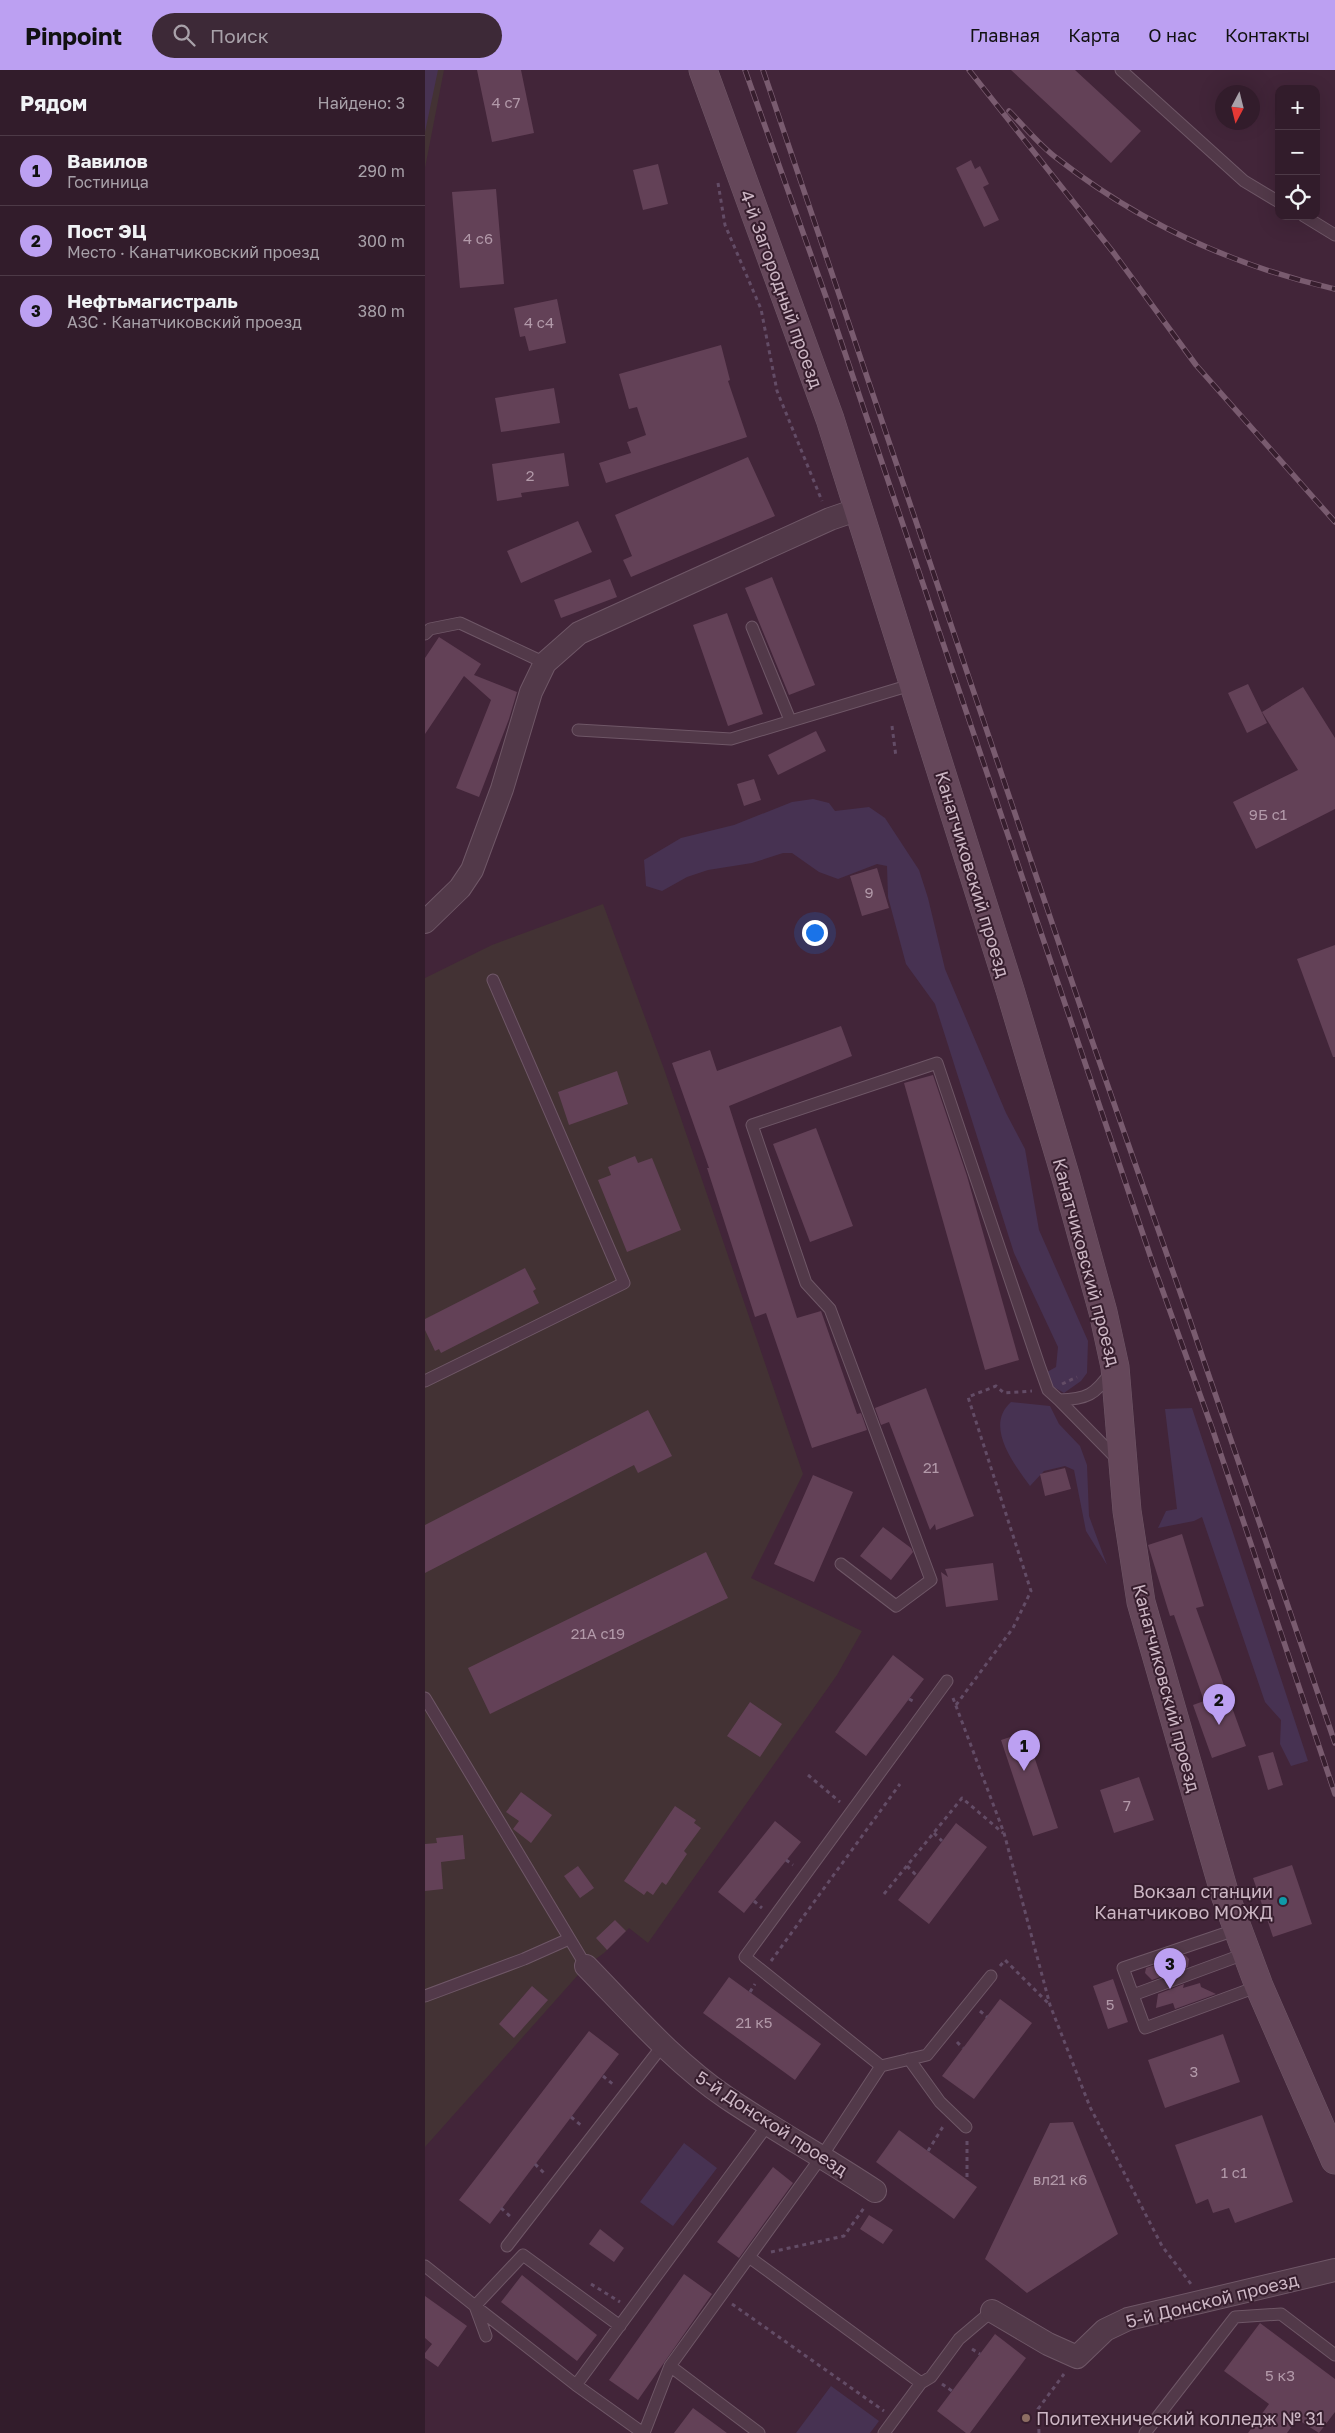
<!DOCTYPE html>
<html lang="ru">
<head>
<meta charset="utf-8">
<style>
  :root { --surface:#321c2b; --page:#3d2937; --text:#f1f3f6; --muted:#a8a1a9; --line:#4d3a47; --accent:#bca0f2 }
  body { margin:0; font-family:"Golos Text",sans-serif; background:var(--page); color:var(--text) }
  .controls { position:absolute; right:15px; top:15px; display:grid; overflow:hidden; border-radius:10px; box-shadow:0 5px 20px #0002 }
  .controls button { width:45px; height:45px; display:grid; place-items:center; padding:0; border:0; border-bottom:1px solid var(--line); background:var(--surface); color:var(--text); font:25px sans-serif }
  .compass { position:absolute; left:790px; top:15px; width:45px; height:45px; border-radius:50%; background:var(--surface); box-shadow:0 5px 20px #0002; rotate:187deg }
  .you { position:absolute; left:389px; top:862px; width:18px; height:18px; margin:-12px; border:4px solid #fff; border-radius:50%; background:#1a73e8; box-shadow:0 0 0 8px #1a73e833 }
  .badge { display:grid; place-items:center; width:32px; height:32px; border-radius:50%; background:var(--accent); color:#111; font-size:16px; font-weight:700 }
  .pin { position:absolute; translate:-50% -41px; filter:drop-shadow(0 1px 2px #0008) }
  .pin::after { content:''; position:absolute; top:26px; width:18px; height:15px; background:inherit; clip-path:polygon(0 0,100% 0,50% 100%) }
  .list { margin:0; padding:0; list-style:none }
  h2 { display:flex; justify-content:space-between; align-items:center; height:65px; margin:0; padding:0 20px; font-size:21px }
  h2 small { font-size:16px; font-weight:400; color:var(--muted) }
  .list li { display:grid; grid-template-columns:32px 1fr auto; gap:15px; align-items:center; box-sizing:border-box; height:70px; padding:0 20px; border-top:1px solid var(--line) }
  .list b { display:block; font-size:19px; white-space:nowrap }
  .list p { margin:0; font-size:16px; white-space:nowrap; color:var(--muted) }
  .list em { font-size:16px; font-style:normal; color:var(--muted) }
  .icon { flex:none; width:28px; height:28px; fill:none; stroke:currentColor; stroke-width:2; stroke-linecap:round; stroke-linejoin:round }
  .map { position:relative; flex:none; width:910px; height:2363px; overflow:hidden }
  header { display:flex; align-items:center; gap:30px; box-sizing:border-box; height:70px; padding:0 25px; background:var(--accent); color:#111 }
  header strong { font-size:24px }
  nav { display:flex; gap:28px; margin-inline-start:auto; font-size:18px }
  .search { width:350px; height:45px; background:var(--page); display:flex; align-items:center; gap:12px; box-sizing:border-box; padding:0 18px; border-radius:28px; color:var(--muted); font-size:19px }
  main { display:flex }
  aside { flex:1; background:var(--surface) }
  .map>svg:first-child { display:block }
  .medical { fill:#433234 }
  .green { fill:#473252 }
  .building { fill:#634157 }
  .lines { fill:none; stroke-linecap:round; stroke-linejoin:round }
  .lane-casing { stroke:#6f5767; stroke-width:13 }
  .street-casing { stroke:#6f5767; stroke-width:24 }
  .secondary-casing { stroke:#6f5767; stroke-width:29 }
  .path { stroke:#634c66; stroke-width:3; stroke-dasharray:4 4; stroke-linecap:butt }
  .lane { stroke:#523949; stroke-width:11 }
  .street { stroke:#523949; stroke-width:22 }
  .secondary { stroke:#65475a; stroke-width:28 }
  .rail-casing { stroke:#795b6f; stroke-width:5.5 }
  .rail { stroke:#371e2e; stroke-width:4; stroke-dasharray:11; stroke-linecap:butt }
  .culture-dot { fill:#0f9aa8; stroke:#371e2e; stroke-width:2 }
  .education-dot { fill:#8d6e63; stroke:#371e2e; stroke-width:2 }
  .labels { text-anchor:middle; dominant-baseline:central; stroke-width:4; stroke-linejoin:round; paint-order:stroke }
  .number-label { font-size:15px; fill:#b299a9 }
  .street-label { font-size:18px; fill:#ccb6c4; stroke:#371e2e }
  .poi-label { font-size:18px; fill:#ccb6c4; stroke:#371e2e; text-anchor:end }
</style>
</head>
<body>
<header>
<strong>Pinpoint</strong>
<div class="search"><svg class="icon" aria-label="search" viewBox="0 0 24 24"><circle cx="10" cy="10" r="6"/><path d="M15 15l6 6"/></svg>Поиск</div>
<nav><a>Главная</a><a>Карта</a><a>О нас</a><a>Контакты</a></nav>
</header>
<main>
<aside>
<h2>Рядом<small>Найдено: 3</small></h2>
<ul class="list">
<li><span class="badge">1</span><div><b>Вавилов</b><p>Гостиница</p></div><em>290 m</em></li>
<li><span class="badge">2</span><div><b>Пост ЭЦ</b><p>Место · Канатчиковский проезд</p></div><em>300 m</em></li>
<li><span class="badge">3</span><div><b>Нефтьмагистраль</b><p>АЗС · Канатчиковский проезд</p></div><em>380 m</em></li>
</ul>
</aside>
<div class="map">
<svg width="910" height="2363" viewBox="0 0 910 2363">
  <rect width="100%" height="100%" fill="#422539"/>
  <!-- medical -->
  <path class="medical" d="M0,0H19L0,98Z
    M178,834L239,999L378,1404L326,1508L437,1561L412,1605L223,1873L204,1858L179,1883L161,1896L0,2077V908L67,875Z"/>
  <!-- green -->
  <path class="green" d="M0,0H13L0,62Z
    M388,729L404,733L410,741L444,737L460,748L494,800L503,828L520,899L581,1043L600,1079L614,1160L663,1271L662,1303L656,1311L639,1323L620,1312L622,1302L631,1297L633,1277L589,1183L510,934L481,894L463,827L462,796L452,794L413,809L394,802L367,783H358L327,793L283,800L262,807L237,821L221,816L219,790L256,768L309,755L367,732Z
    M586,1332L625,1336L634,1354L655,1376L662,1395L664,1446L682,1495L661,1461L649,1400L640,1396L619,1401L605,1416C589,1394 559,1356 586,1332Z
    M767,1338L883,1691L866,1696L855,1674L856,1650L840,1632L777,1447L769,1451L733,1458L741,1441L752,1439L740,1339Z
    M259,2073L292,2098L248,2156L215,2132Z
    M406,2316L454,2351L445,2363H371Z"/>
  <!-- building -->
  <path class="building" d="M52,0H96L109,63L67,72Z
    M586,0H650L716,61L686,93Z
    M546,90L550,99L555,96L564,114L558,117L574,150L559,157L531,98Z
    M233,94L243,134L218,140L208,100Z
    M71,119L79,214L35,218L27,122Z
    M132,229L141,273L104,281L100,266L95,267L89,238Z
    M296,275L305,310L303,311L322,367L181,413L174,393L206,383L202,372L221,365L212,337L204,339L194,304Z
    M129,318L135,353L76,362L70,328Z
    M139,383L144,416L96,423L97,427L72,431L67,394Z
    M323,387L350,446L206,507L198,490L207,486L190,445Z
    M153,451L167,482L96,513L82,481Z
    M347,507L390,615L364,625L320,518Z
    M185,509L192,527L136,548L129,530Z
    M302,543L338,644L303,656L268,555Z
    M14,567L56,594L49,605L92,622L84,649L54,727L31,718L66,630L39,606L0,664V588Z
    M823,614L842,653L822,663L803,623Z
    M878,617L910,668V739L831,779L808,732L873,700L837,642Z
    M391,661L401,681L353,705L343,685Z
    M329,709L336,730L319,736L312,714Z
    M452,798L464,838L437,846L425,806Z
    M910,875V987H908L872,889Z
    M416,956L427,986L304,1036L372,1248L396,1241L432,1344L436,1343L442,1360L387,1378L341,1243L330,1247L282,1098H284L247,993L285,980L292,1001Z
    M192,1001L203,1034L144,1055L133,1022Z
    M508,1005L542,1106L594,1290L560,1300L479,1013Z
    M391,1058L428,1156L385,1172L348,1074Z
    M210,1086L213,1093L227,1088L256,1160L202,1182L173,1110L186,1105L183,1097Z
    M100,1198L111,1219L108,1221L114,1233L16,1283L14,1279L10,1281L0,1260V1249Z
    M501,1318L549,1446L511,1460L510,1454L505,1460L464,1352L456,1355L450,1338Z
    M223,1340L247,1386L213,1403L209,1395L0,1503V1455Z
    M640,1398L646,1419L620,1426L615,1404Z
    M388,1405L428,1422L389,1512L349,1494Z
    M458,1457L486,1478L488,1482L466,1510L435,1486Z
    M757,1464L779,1536L771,1538L821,1676L787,1688L768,1635L779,1631L749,1545L745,1546L723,1475Z
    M281,1482L303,1528L65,1644L43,1598Z
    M568,1493L573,1530L521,1537L516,1502L523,1507L520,1499Z
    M468,1585L499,1609L441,1686L410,1662Z
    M325,1632L357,1654L335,1687L302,1666Z
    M601,1662L633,1758L608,1766L576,1670Z
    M848,1682L858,1715L843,1720L833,1686Z
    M714,1707L729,1750L689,1763L675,1720Z
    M96,1722L127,1745L106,1773L88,1759L94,1751L81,1742Z
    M250,1736L271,1750L269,1753L276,1758L259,1781L262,1784L241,1815L237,1812L228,1825L222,1821L219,1825L199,1811Z
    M350,1751L376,1772L319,1843L293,1822Z
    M531,1753L562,1777L504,1854L473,1830Z
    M38,1765L40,1789L16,1792L18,1819L0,1821V1774L12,1773L11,1768Z
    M867,1795L887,1854L848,1867L828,1808Z
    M153,1796L169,1818L155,1828L139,1806Z
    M190,1850L201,1861L182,1880L171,1868Z
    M760,1885L764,1889L763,1897L727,1910L720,1903L721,1898Z
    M304,1907L396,1974L370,2010L278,1943Z
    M688,1909L703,1952L683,1959L668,1916Z
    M775,1913L776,1917L791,1924L750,1939L748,1933L731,1938L733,1924L759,1914L758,1918Z
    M107,1916L123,1930L89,1968L74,1954Z
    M575,1929L607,1953L549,2029L517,2006Z
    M164,1961L194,1984L65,2154L34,2130Z
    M798,1964L815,2012L740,2038L723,1990Z
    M837,2045L868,2132L810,2153L804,2138L788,2143L783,2129L771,2134L750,2075Z
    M648,2052L693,2164L602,2223L560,2189L625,2053Z
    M474,2060L552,2117L529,2149L451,2092Z
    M348,2097L368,2113L314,2188L292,2172Z
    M444,2145L468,2160L458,2174L435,2159Z
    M175,2159L199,2178L189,2192L164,2174Z
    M259,2204L287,2224L213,2330L184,2310Z
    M97,2205L172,2265L152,2291L76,2232Z
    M0,2226L42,2256L13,2297L0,2288V2283L7,2274L0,2268Z
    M835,2253L910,2309V2342L894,2363L872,2349L862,2363H823L844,2334L799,2301Z
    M570,2264L601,2288L545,2363H541L512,2341Z
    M268,2338L302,2363H249Z"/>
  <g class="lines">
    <defs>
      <path id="lane" d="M696,0L819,111L854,132
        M879,146L910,165
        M327,557L365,650
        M0,564L5,559L35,553L120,593
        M153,660L306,669L489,614
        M686,1302C670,1325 662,1329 634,1330L694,1391
        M0,1311L199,1213L68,910
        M416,1494L471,1536L506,1510L405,1239L381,1213L327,1055L512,993L614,1295L623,1320L634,1330
        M0,1628L161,1896
        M813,1859L698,1898L720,1958L834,1916
        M708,1925L822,1883
        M0,1926L99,1889L144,1869
        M484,1989L515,2032L541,2057
        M456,1996L320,1887L522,1611
        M82,2176L238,1975
        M324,2187L496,2313
        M0,2196L50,2236L98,2185L195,2256
        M61,2266L50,2236L151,2315
        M245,2296L334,2363
        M218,2363L151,2315L344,2053
        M219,2363L245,2296L397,2086L456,1996L502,1985L566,1906
        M459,2363L496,2313L506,2307L534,2269L567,2241
        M720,2363L810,2247L856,2244L910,2285"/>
      <path id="street" d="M0,852L35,818L47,800L77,719L106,622L120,593L154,563L405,449L434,439
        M161,1896C206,1942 249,1992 302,2028C351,2061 402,2089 450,2121
        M567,2241L623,2274L652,2287L680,2260L703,2249L910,2200"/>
      <path id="secondary" d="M278,0L405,349L585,920L641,1108L678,1242L690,1297L702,1441L716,1532L800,1825L834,1916L910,2090"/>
    </defs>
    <!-- lane casing -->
    <use href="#lane" class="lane-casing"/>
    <!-- street casing -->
    <use href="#street" class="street-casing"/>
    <!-- secondary casing -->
    <use href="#secondary" class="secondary-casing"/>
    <!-- path -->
    <path class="path" d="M293,113L300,155L336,239L352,321L397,431
      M467,656L471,687
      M637,1314L652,1307
      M528,1628L579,1763L625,1935L665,2037L737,2176L766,2214
      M484,1629L490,1632
      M531,1635L588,1558L606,1521L543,1327L571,1316L579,1323L607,1321
      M383,1705L415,1732
      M509,1763L517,1771
      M361,1790L368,1795
      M482,1796L491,1805
      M459,1824L537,1728L578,1763
      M329,1831L337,1838
      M346,1891L475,1714
      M575,1896L580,1890L625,1935
      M325,1922L330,1914
      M555,1941L562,1947
      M532,1972L538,1978
      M178,2006L190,2016
      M146,2047L157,2056
      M542,2071V2109
      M503,2081L519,2055
      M110,2094L120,2104
      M76,2138L87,2148
      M346,2182L419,2166L439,2138
      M166,2214L195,2232
      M307,2234L459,2341
      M547,2279L555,2284
      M517,2314L527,2321
      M614,2363L613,2339L639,2304"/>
    <!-- lane -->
    <use href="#lane" class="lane"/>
    <!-- street -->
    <use href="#street" class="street"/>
    <!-- secondary -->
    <use href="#secondary" class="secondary"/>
    <defs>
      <path id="rail" d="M320,0L401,227L727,1191L787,1358L910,1724
        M338,0L665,965L761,1239L910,1673
        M544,0L688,182L771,295L910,452
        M584,41C600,57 615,76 633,89C715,153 809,196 910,219"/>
    </defs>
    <!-- rail casing -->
    <use href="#rail" class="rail-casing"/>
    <!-- rail -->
    <use href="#rail" class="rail"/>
  </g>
  <!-- markers -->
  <circle class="culture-dot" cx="858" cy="1831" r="5"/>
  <circle class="education-dot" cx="601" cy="2348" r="5"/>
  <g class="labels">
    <!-- number labels -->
    <g class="number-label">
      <text x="81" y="32">4 с7</text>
      <text x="53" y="168">4 с6</text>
      <text x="114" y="252">4 с4</text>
      <text x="105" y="405">2</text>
      <text x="843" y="744">9Б с1</text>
      <text x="444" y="822">9</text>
      <text x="506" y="1397">21</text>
      <text x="173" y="1563">21А с19</text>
      <text x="702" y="1735">7</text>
      <text x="685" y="1934">5</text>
      <text x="329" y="1952">21 к5</text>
      <text x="769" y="2001">3</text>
      <text x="809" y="2102">1 с1</text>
      <text x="635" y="2109">вл21 к6</text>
      <text x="855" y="2305">5 к3</text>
    </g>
    <!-- street labels -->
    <g class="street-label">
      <text transform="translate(357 219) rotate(70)">4-й Загородный проезд</text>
      <text transform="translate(548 804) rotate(73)">Канатчиковский проезд</text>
      <text transform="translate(662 1192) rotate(75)">Канатчиковский проезд</text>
      <text transform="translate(742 1618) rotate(75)">Канатчиковский проезд</text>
      <text transform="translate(347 2053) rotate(33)">5-й Донской проезд</text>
      <text transform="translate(787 2230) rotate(-14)">5-й Донской проезд</text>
    </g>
    <!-- poi labels -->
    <g class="poi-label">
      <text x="848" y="1821">Вокзал станции<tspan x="848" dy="21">Канатчиково МОЖД</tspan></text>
      <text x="611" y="2348" text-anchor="start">Политехнический колледж № 31</text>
    </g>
  </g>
</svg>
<div class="controls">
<button>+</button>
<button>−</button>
<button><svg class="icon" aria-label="locate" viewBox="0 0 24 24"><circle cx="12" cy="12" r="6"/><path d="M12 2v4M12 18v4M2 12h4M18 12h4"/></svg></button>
</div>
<svg class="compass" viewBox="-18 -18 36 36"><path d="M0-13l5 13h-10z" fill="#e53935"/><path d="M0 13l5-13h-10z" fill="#a8a1a9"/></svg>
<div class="you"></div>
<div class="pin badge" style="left:599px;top:1701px">1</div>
<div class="pin badge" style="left:794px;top:1655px">2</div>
<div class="pin badge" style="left:745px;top:1919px">3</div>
</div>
</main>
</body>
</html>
